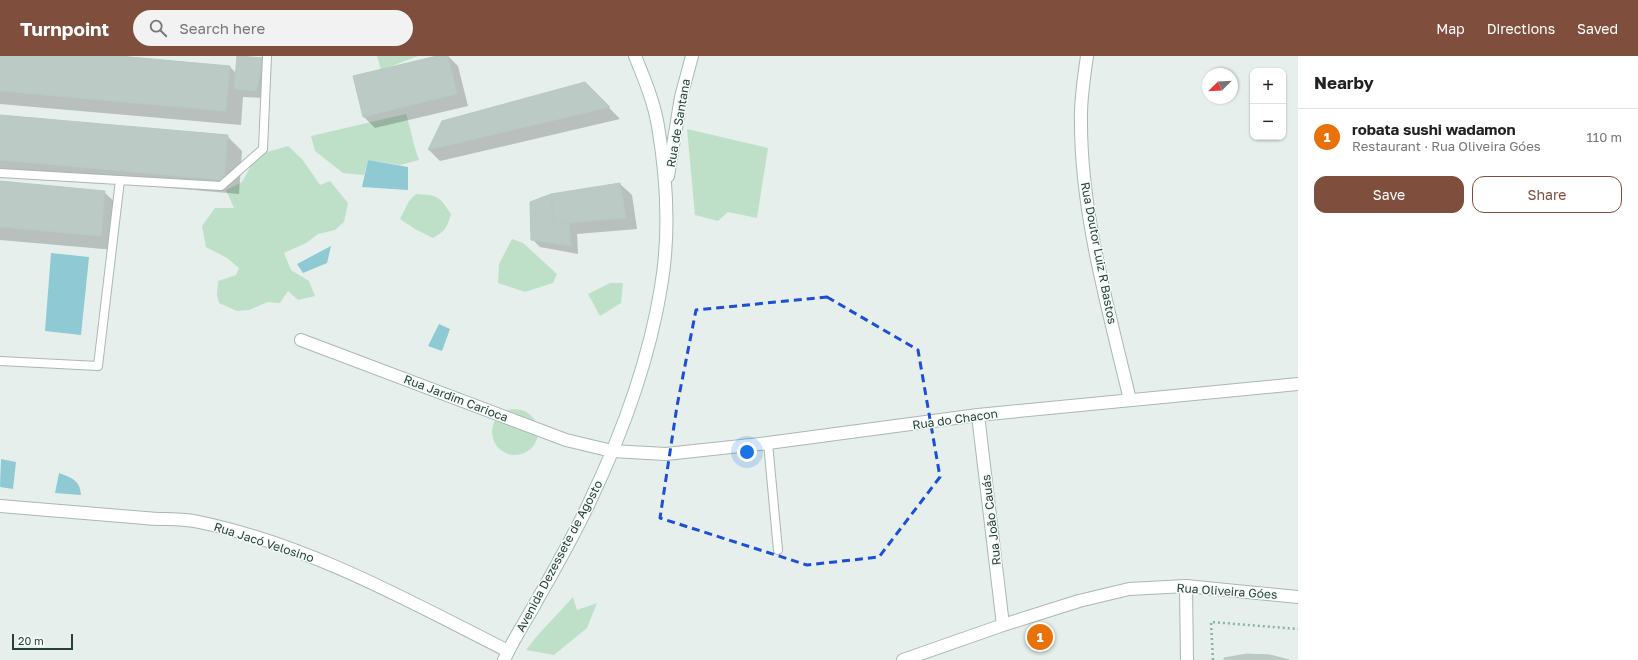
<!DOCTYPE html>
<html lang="en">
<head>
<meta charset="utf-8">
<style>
  :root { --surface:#fff; --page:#f2f2f2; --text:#222; --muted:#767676; --line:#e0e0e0; --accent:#804e3d }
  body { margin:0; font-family:"Golos Text",sans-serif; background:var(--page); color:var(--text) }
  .controls { position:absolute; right:12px; top:12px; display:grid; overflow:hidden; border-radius:8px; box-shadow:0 1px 3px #0004 }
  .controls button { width:36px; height:36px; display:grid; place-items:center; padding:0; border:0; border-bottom:1px solid var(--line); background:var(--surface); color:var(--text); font:20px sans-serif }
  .compass { position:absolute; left:1202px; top:12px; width:36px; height:36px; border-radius:50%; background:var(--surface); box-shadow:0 1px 3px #0004; rotate:246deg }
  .scale { position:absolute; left:12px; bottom:10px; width:61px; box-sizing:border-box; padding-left:4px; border:2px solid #24423a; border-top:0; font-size:11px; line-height:14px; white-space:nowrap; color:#24423a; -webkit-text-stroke:3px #f7fbf9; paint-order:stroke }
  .you { position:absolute; left:747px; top:396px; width:14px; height:14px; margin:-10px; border:3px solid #fff; border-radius:50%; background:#1a73e8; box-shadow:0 0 0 6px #1a73e833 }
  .badge { display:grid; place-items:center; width:26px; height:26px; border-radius:50%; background:var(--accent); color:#fff; font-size:13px; font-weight:700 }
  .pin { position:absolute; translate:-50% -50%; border:2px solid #fff; box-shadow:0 1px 4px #0006 }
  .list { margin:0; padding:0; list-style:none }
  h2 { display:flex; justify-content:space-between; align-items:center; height:52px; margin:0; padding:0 16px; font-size:17px }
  h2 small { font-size:13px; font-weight:400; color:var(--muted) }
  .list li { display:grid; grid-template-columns:26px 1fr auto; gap:12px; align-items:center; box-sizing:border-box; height:56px; padding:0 16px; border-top:1px solid var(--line) }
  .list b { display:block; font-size:15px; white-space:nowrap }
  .list p { margin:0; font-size:13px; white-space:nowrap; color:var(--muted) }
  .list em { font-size:13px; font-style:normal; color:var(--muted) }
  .actions { display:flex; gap:8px; padding:12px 16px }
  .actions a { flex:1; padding:9px 0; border:1px solid var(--accent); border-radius:12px; text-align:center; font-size:14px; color:var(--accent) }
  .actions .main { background:var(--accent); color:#fff }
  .icon { flex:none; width:22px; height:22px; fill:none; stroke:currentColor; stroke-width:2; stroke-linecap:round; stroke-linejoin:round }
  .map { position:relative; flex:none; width:1298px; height:604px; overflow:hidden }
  header { display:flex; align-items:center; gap:24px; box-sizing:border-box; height:56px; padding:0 20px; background:var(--accent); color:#fff }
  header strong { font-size:19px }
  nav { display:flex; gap:22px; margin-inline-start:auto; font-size:14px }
  .search { width:280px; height:36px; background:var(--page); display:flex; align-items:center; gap:10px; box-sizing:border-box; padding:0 14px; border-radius:22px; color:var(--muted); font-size:15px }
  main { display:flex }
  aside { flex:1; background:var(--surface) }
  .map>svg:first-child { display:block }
  .green { fill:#bfe0c8 }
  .water { fill:#8ec9d4 }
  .shadow { fill:#0003 }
  .building { fill:#bbcac4; stroke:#b8c9c2 }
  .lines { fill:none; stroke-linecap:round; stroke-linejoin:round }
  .lane-casing { stroke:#a8b8b2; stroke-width:10 }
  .street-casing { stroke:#a8b8b2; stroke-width:14 }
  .secondary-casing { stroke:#a4bbb3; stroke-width:14 }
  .path { stroke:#86b3a5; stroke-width:2.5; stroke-dasharray:2 3; stroke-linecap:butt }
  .lane { stroke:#fff; stroke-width:8 }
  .street { stroke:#fff; stroke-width:12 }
  .secondary { stroke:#fff; stroke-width:12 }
  .marked { fill:none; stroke:#1d4ed8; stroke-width:3; stroke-dasharray:8 5; stroke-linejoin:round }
  .labels { text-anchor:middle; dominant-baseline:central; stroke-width:3; stroke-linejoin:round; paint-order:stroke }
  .street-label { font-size:12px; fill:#24423a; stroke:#f7fbf9 }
</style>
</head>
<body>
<header>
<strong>Turnpoint</strong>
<div class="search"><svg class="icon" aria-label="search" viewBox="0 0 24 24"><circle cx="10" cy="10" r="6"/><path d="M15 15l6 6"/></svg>Search here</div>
<nav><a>Map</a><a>Directions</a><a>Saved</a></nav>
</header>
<main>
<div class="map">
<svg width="1298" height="604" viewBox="0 0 1298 604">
  <rect width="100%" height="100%" fill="#e6efeb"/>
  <!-- green -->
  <path class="green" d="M377,0H418L381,14Z
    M406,58C411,73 413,89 419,104L400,109L368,104L364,119L343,117L315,95L311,80Z
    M687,73L768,92L757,162L728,156L718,165L695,159Z
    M288,90L302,103L320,129L330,125L348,147L344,166L335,174L318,178L306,187L284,197L291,214L309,225L315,240L298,244L288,235L280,247L268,246L249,254L237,255L219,247L217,239L218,225L236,219L239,212L227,202L206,191L202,170L215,152H234L226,134L242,126L257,99Z
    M416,138C438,139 439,140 451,158C447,172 445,175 433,182L415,173L400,163L409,145Z
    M512,183L523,187L557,218L553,227L525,236L498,227L499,208Z
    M610,227H623L621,247L600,260L588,238Z
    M492 376a23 23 0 1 1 46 0a23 23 0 1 1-46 0Z
    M573,541L577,554L597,547L587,572L554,599L526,594L537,580Z"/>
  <!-- water -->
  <path class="water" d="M368,104L408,111V134L362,131Z
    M331,190L327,207L303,217L297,208Z
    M51,197L89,201L81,279L45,275Z
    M439,268L450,273L442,295L428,290Z
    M1,403L16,406L13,433L0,431Z
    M59,417C72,422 80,424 81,439L55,437Z"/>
  <!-- shadow -->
  <path class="shadow" d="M0,0H107L230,11L236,17L264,3L271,11L264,42L243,41L241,69L0,48Z
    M441,0H448L458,10L468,50L375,72L364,61Z
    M585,27L620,63L440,105L429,94L442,65Z
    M0,60L227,80L242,95L239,138L0,117Z
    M0,126L104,136L119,150L115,194L0,184Z
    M620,128L632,139L637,173L577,178L578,198L540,191L532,183Z"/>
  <!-- building -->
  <path class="building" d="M0,0H119L230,10L226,55L0,35Z
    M237,0L264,2L256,35L234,33Z
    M437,0H448L457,38L363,61L353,20Z
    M585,26L610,51L428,94L442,65Z
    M0,59L228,79L224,124L0,104Z
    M0,125L105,135L101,180L0,171Z
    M620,127L626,162L554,168L551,138Z
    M551,138L554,168L569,166L571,190L531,184L530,146Z
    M1247,598L1270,599L1289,604H1224V602Z"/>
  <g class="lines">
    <defs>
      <path id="lane" d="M0,117L221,130L263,93L267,0
        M0,305L98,310L120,124
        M768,387L778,494"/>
      <path id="street" d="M1087,0C1084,22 1080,44 1081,67C1081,159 1109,255 1130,344
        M301,284L566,384L612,395L666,398L768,387L978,359L1298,328
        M978,359L1003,569
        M0,450C48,454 97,458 145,462C162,464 182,462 199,466C309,489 409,545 508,595
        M1186,530L1187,604
        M903,604L1003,569L1079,545L1129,533L1186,530L1298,541"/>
      <path id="secondary" d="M668,120L681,41L692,0
        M504,604C513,584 525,566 535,548C554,514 574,480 590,445C622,378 649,305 661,231C670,179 667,123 658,70C654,46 644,22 635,0"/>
    </defs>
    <!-- lane casing -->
    <use href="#lane" class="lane-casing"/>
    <!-- street casing -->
    <use href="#street" class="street-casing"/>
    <!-- secondary casing -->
    <use href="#secondary" class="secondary-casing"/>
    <!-- path -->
    <path class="path" d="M1213,604L1211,566L1298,573"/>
    <!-- lane -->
    <use href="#lane" class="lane"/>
    <!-- street -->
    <use href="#street" class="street"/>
    <!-- secondary -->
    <use href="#secondary" class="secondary"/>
  </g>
  <!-- marked area -->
  <path class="marked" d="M827,241L918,294L940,421L879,501L807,509L660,462L677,350L696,254Z"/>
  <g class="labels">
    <!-- street labels -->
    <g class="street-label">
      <text transform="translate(678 67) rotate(-80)">Rua de Santana</text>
      <text transform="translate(1099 197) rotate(79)">Rua Doutor Luiz R Bastos</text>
      <text transform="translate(456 342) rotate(21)">Rua Jardim Carioca</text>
      <text transform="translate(955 363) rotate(-8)">Rua do Chacon</text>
      <text transform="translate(991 464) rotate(-97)">Rua João Cauás</text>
      <text transform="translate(264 486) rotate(18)">Rua Jacó Velosino</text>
      <text transform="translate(559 500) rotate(-62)">Avenida Dezessete de Agosto</text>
      <text transform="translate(1227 535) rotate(4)">Rua Oliveira Góes</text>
    </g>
  </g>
</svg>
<div class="controls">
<button>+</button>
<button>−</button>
</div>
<svg class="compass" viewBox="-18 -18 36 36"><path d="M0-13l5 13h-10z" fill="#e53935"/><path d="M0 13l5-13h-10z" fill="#767676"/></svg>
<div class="scale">20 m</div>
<div class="you"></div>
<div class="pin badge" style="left:1040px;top:581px;background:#e8710a">1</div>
</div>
<aside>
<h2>Nearby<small></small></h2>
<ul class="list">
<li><span class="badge" style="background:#e8710a">1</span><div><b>robata sushi wadamon</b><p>Restaurant · Rua Oliveira Góes</p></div><em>110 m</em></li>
</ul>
<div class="actions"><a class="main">Save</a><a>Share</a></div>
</aside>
</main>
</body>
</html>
